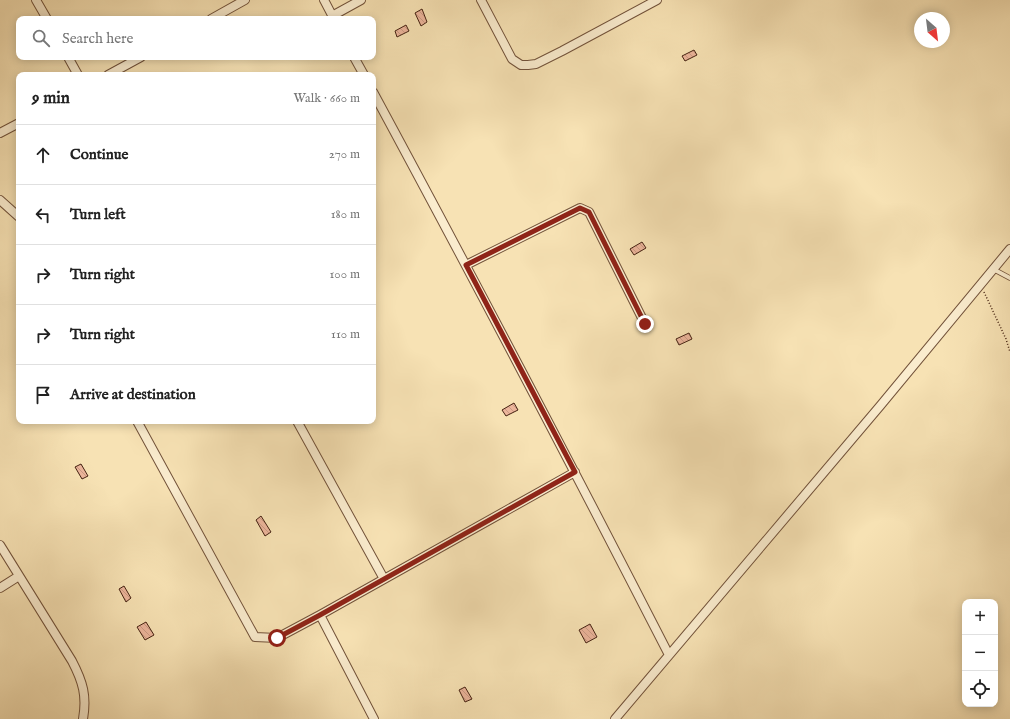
<!DOCTYPE html>
<html lang="en">
<head>
<meta charset="utf-8">
<style>
  :root { --surface:#fff; --page:#f6f6f6; --text:#222; --muted:#767676; --line:#e0e0e0 }
  body { margin:0; font-family:"IM FELL English",serif; background:var(--page); color:var(--text) }
  .controls { position:absolute; right:12px; bottom:12px; display:grid; overflow:hidden; border-radius:8px; box-shadow:0 2px 10px #0003 }
  .controls button { width:36px; height:36px; display:grid; place-items:center; padding:0; border:0; border-bottom:1px solid var(--line); background:var(--surface); color:var(--text); font:20px sans-serif }
  .compass { position:absolute; left:914px; top:12px; width:36px; height:36px; border-radius:50%; background:var(--surface); box-shadow:0 2px 10px #0003; rotate:152deg }
  .stop { position:absolute; width:12px; height:12px; margin:-9px; border:3px solid #8f2418; border-radius:50%; background:#fff }
  .stop.end { background:#8f2418; border-color:#fff; box-shadow:0 1px 4px #0008 }
  .list { margin:0; padding:0; list-style:none }
  h2 { display:flex; justify-content:space-between; align-items:center; height:52px; margin:0; padding:0 16px; font-size:17px }
  h2 small { font-size:13px; font-weight:400; color:var(--muted) }
  .list li { display:grid; grid-template-columns:26px 1fr auto; gap:12px; align-items:center; box-sizing:border-box; height:60px; padding:0 16px; border-top:1px solid var(--line) }
  .list b { display:block; font-size:15px; white-space:nowrap }
  .list em { font-size:13px; font-style:normal; color:var(--muted) }
  .icon { flex:none; width:22px; height:22px; fill:none; stroke:currentColor; stroke-width:2; stroke-linecap:round; stroke-linejoin:round }
  .map { position:relative; flex:none; width:1010px; height:719px; overflow:hidden }
  .search { position:absolute; background:var(--surface); box-shadow:0 2px 10px #0003; left:16px; top:16px; width:360px; height:44px; display:flex; align-items:center; gap:10px; box-sizing:border-box; padding:0 14px; border-radius:8px; color:var(--muted); font-size:15px }
  .panel { position:absolute; background:var(--surface); box-shadow:0 2px 10px #0003; left:16px; top:72px; width:360px; height:352px; border-radius:8px }
  .map>svg:first-child { display:block }
  .building { fill:url(#building-back-hatch); stroke:#452212 }
  .lines { fill:none; stroke-linecap:round; stroke-linejoin:round }
  .lane-casing { stroke:#72523a; stroke-width:5.5 }
  .street-casing { stroke:#72523a; stroke-width:10 }
  .path { stroke:#452212; stroke-width:1.5; stroke-dasharray:1 2; stroke-linecap:butt }
  .lane { stroke:#faecce; stroke-width:4 }
  .street { stroke:#faecce; stroke-width:8 }
  .route { stroke:#8f2418; stroke-width:5 }
</style>
</head>
<body>
<div class="map">
<svg width="1010" height="719" viewBox="0 0 1010 719">
  <defs>
    <pattern id="building-back-hatch" width="6" height="6" patternUnits="userSpaceOnUse"><rect width="6" height="6" fill="#ecb59b"/><path d="M-1 5l2 2M0 0l6 6M5-1l2 2" fill="none" stroke="#cc9b84"/></pattern>
  </defs>
  <rect width="100%" height="100%" fill="#f7e2b4"/>
  <filter id="stains"><feTurbulence type="fractalNoise" baseFrequency=".005" numOctaves="4"/><feColorMatrix values="0 0 0 0 .2 0 0 0 0 .09 0 0 0 0 .02 0 0 0 .5 -.17"/></filter>
  <radialGradient id="worn" r=".72"><stop offset=".6" stop-color="#630" stop-opacity="0"/><stop offset="1" stop-color="#630" stop-opacity=".3"/></radialGradient>
  <!-- building -->
  <path class="building" d="M422,9L427,22L421,26L415,13Z
    M406,25L409,31L397,37L395,31Z
    M694,50L697,55L685,61L682,56Z
    M642,242L646,248L634,255L630,249Z
    M689,333L692,339L679,345L676,339Z
    M514,403L518,410L506,416L502,410Z
    M81,464L88,476L82,479L75,467Z
    M261,516L271,532L265,536L256,520Z
    M124,586L131,598L126,602L119,589Z
    M146,622L154,635L145,640L137,627Z
    M590,624L597,637L586,643L579,630Z
    M465,687L472,699L465,702L459,690Z"/>
  <g class="lines">
    <defs>
      <path id="lane" d="M993,269L1010,278"/>
      <path id="street" d="M36,0L47,19
        M324,0L334,19
        M481,0L512,59L521,65H528L536,64L562,51L657,0
        M332,16L361,0
        M211,19L245,0
        M68,57L78,75
        M354,57L364,75
        M108,75L141,57
        M373,92C474,279 572,466 669,655
        M0,133L19,123
        M0,200L19,217
        M466,265L580,208L589,212L645,324
        M137,421L255,637L277,638L320,615L575,472
        M297,421L384,579
        M0,545L72,661C83,682 87,696 83,719
        M0,588L19,576
        M320,615L374,719
        M615,719L880,406L1010,249"/>
    </defs>
    <!-- lane casing -->
    <use href="#lane" class="lane-casing"/>
    <!-- street casing -->
    <use href="#street" class="street-casing"/>
    <!-- path -->
    <path class="path" d="M984,292L1006,339L1010,352"/>
    <!-- lane -->
    <use href="#lane" class="lane"/>
    <!-- street -->
    <use href="#street" class="street"/>
  </g>
  <g class="lines">
    <!-- route -->
    <path class="route" d="M277,638L320,615L575,472L466,265L580,208L589,212L645,324"/>
  </g>
  <rect width="100%" height="100%" filter="url(#stains)"/>
  <rect width="100%" height="100%" fill="url(#worn)"/>
</svg>
<div class="controls">
<button>+</button>
<button>−</button>
<button><svg class="icon" aria-label="locate" viewBox="0 0 24 24"><circle cx="12" cy="12" r="6"/><path d="M12 2v4M12 18v4M2 12h4M18 12h4"/></svg></button>
</div>
<svg class="compass" viewBox="-18 -18 36 36"><path d="M0-13l5 13h-10z" fill="#e53935"/><path d="M0 13l5-13h-10z" fill="#767676"/></svg>
<div class="stop" style="left:277px;top:638px"></div>
<div class="stop end" style="left:645px;top:324px"></div>
<div class="search"><svg class="icon" aria-label="search" viewBox="0 0 24 24"><circle cx="10" cy="10" r="6"/><path d="M15 15l6 6"/></svg>Search here</div>
<section class="panel">
<h2>9 min<small>Walk · 660 m</small></h2>
<ul class="list">
<li><svg class="icon" aria-label="ahead" viewBox="0 0 24 24"><path d="M12 20V5M6 11l6-6 6 6"/></svg><div><b>Continue</b></div><em>270 m</em></li>
<li><svg class="icon" aria-label="left" viewBox="0 0 24 24"><path d="M17 20v-9H6M10 6l-5 5 5 5"/></svg><div><b>Turn left</b></div><em>180 m</em></li>
<li><svg class="icon" aria-label="right" viewBox="0 0 24 24"><path d="M7 20v-9h11M14 6l5 5-5 5"/></svg><div><b>Turn right</b></div><em>100 m</em></li>
<li><svg class="icon" aria-label="right" viewBox="0 0 24 24"><path d="M7 20v-9h11M14 6l5 5-5 5"/></svg><div><b>Turn right</b></div><em>110 m</em></li>
<li><svg class="icon" aria-label="arrive" viewBox="0 0 24 24"><path d="M6 21V4h12l-3 4 3 4H6"/></svg><div><b>Arrive at destination</b></div></li>
</ul>
</section>
</div>
</body>
</html>
